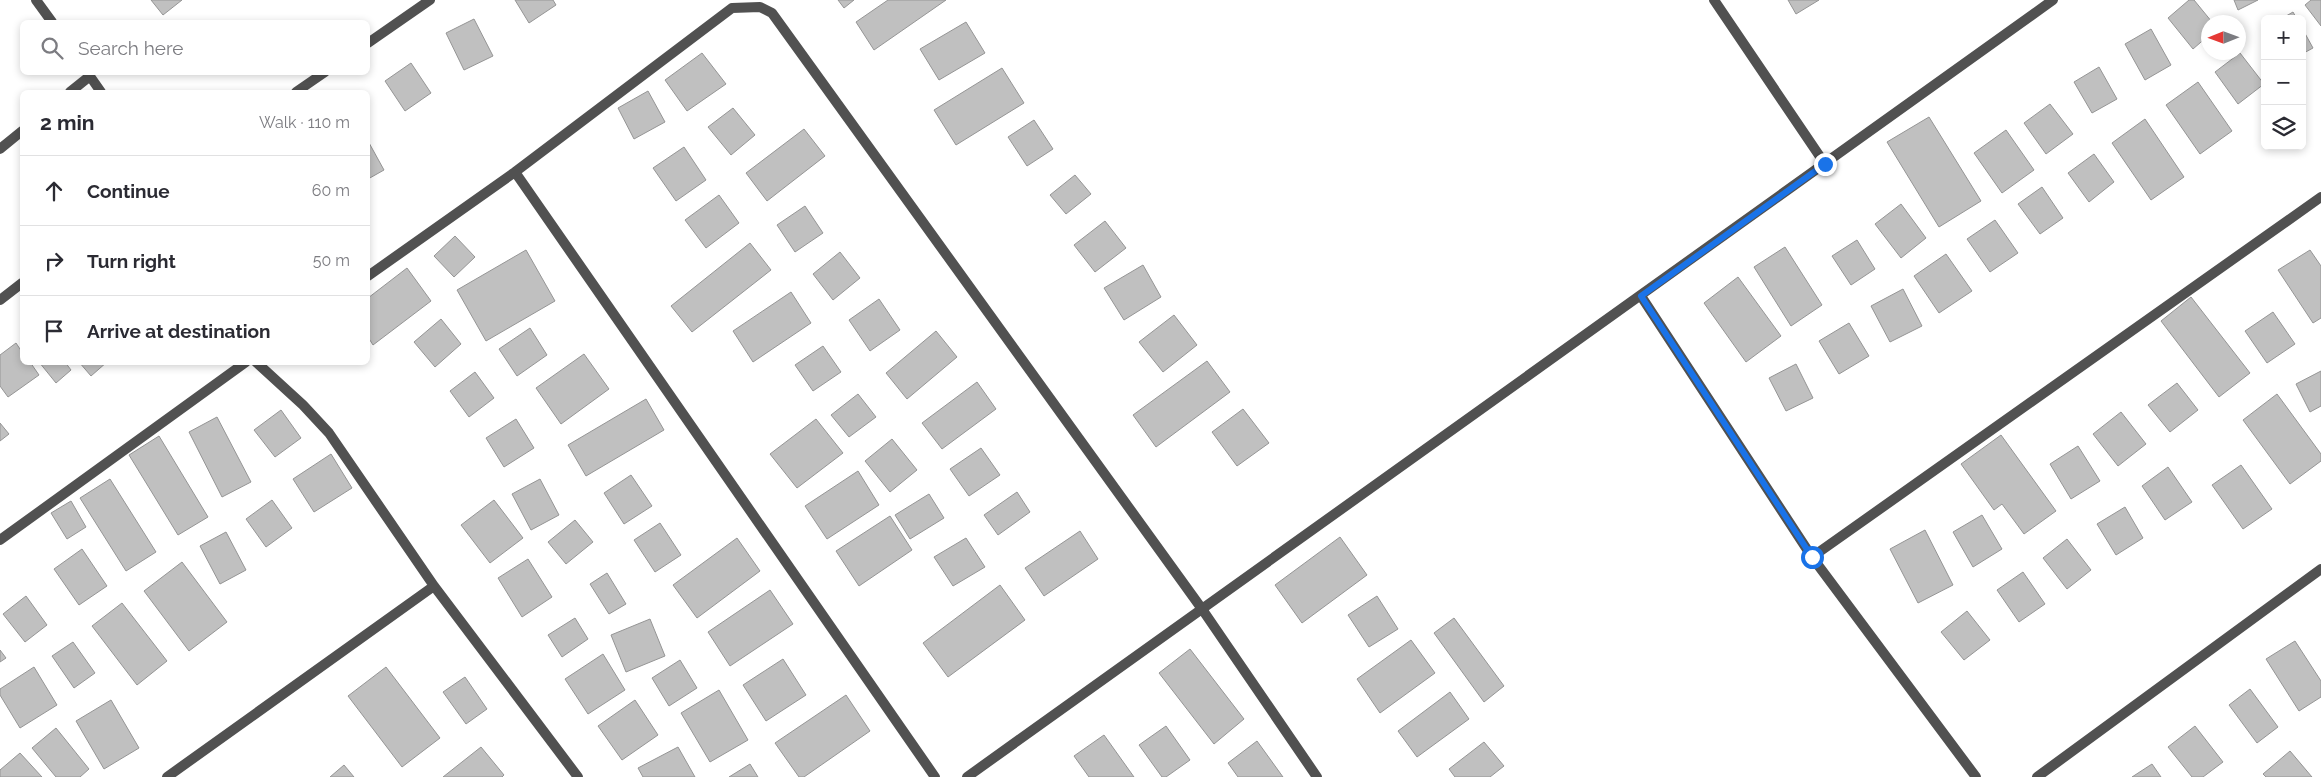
<!DOCTYPE html>
<html lang="en">
<head>
<meta charset="utf-8">
<style>
  :root { --surface:#fff; --page:#f2f2f3; --text:#2b2b33; --muted:#7c7c81; --line:#e1e1e2 }
  body { margin:0; font-family:Raleway,sans-serif; background:var(--page); color:var(--text) }
  .controls { position:absolute; right:15px; top:15px; display:grid; overflow:hidden; border-radius:8px; box-shadow:0 2px 8px #0003 }
  .controls button { width:45px; height:45px; display:grid; place-items:center; padding:0; border:0; border-bottom:1px solid var(--line); background:var(--surface); color:var(--text); font:25px sans-serif }
  .compass { position:absolute; left:2201px; top:15px; width:45px; height:45px; border-radius:50%; background:var(--surface); box-shadow:0 2px 8px #0003; rotate:269deg }
  .stop { position:absolute; width:15px; height:15px; margin:-11px; border:4px solid #1a73e8; border-radius:50%; background:#fff }
  .stop.end { background:#1a73e8; border-color:#fff; box-shadow:0 1px 5px #0008 }
  .list { margin:0; padding:0; list-style:none }
  h2 { display:flex; justify-content:space-between; align-items:center; height:65px; margin:0; padding:0 20px; font-size:21px }
  h2 small { font-size:16px; font-weight:400; color:var(--muted) }
  .list li { display:grid; grid-template-columns:32px 1fr auto; gap:15px; align-items:center; box-sizing:border-box; height:70px; padding:0 20px; border-top:1px solid var(--line) }
  .list b { display:block; font-size:19px; white-space:nowrap }
  .list em { font-size:16px; font-style:normal; color:var(--muted) }
  .icon { flex:none; width:28px; height:28px; fill:none; stroke:currentColor; stroke-width:2; stroke-linecap:round; stroke-linejoin:round }
  .map { position:relative; flex:none; width:2321px; height:777px; overflow:hidden }
  .search { position:absolute; background:var(--surface); box-shadow:0 2px 8px #0003; left:20px; top:20px; width:350px; height:55px; display:flex; align-items:center; gap:12px; box-sizing:border-box; padding:0 18px; border-radius:8px; color:var(--muted); font-size:19px }
  .panel { position:absolute; background:var(--surface); box-shadow:0 2px 8px #0003; left:20px; top:90px; width:350px; height:275px; border-radius:8px }
  .map>svg:first-child { display:block }
  .building { fill:#c0c0c0; stroke:#959595 }
  .lines { fill:none; stroke-linecap:round; stroke-linejoin:round }
  .service { stroke:#515151; stroke-width:10 }
  .minor { stroke:#515151; stroke-width:10 }
  .tertiary { stroke:#515151; stroke-width:10 }
  .route { stroke:#1a73e8; stroke-width:6 }
</style>
</head>
<body>
<div class="map">
<svg width="2321" height="777" viewBox="0 0 2321 777">
  <rect width="100%" height="100%" fill="#fff"/>
  <!-- building -->
  <path class="building" d="M151,0H182L163,15Z
    M515,0H553L556,5L529,23Z
    M838,0H854L844,8Z
    M888,0H946L874,50L856,22Z
    M1788,0H1819L1796,14Z
    M2189,0H2194L2212,22H2208V36L2193,49L2168,18Z
    M2234,0H2258L2238,10Z
    M2311,0H2321V26L2305,5Z
    M2293,12L2297,19H2281Z
    M474,19L493,56L464,70L446,33Z
    M966,22L985,53L939,80L920,49Z
    M2302,28L2313,48L2302,54Z
    M2151,29L2171,65L2145,80L2125,44Z
    M702,53L726,84L687,111L665,80Z
    M2240,53L2264,84L2238,104L2215,72Z
    M411,63L431,93L405,111L385,81Z
    M2099,67L2117,99L2092,113L2074,82Z
    M1002,68L1024,103L956,145L934,110Z
    M2198,82L2232,131L2200,154L2166,105Z
    M648,91L665,122L634,139L618,108Z
    M2050,104L2073,134L2046,154L2024,123Z
    M733,108L755,135L731,155L708,127Z
    M1929,117L1981,201L1939,227L1887,142Z
    M2145,119L2184,177L2151,200L2112,143Z
    M1034,120L1053,149L1027,166L1008,137Z
    M804,129L825,156L767,201L746,173Z
    M2006,130L2034,170L2002,193L1974,153Z
    M368,141L384,170L368,179Z
    M684,147L706,180L676,201L653,168Z
    M2094,154L2114,182L2089,202L2068,173Z
    M1075,175L1091,194L1066,214L1050,195Z
    M2042,187L2063,218L2040,234L2018,204Z
    M719,195L739,223L706,248L685,220Z
    M1901,204L1926,238L1901,258L1875,224Z
    M805,206L823,233L795,252L777,225Z
    M1995,220L2018,253L1990,272L1967,239Z
    M1105,221L1126,248L1095,272L1074,245Z
    M455,236L475,257L454,277L434,256Z
    M1857,240L1875,269L1851,285L1832,256Z
    M750,243L771,270L692,332L671,306Z
    M1785,247L1822,305L1791,326L1754,267Z
    M526,250L555,301L486,341L457,290Z
    M2310,250L2321,266V318L2313,323L2278,270Z
    M840,252L860,278L833,300L813,274Z
    M1946,254L1972,291L1939,313L1914,276Z
    M1143,265L1161,297L1124,320L1104,288Z
    M407,268L431,301L373,345L368,337V298Z
    M1738,277L1781,336L1746,362L1704,303Z
    M1903,289L1922,326L1890,342L1871,306Z
    M791,292L811,323L753,362L733,331Z
    M2191,297L2250,373L2219,397L2161,321Z
    M879,299L900,330L870,351L849,320Z
    M2273,312L2295,344L2267,363L2245,331Z
    M1174,315L1197,345L1163,372L1139,342Z
    M441,319L461,344L435,367L414,342Z
    M1849,323L1869,356L1839,374L1819,341Z
    M530,328L547,355L517,376L499,349Z
    M936,331L957,357L907,399L886,373Z
    M16,343L22,352V362H30L39,375L8,397L0,386V355Z
    M823,346L841,372L813,391L795,365Z
    M584,354L609,389L561,424L536,388Z
    M1207,361L1230,392L1156,447L1133,415Z
    M39,362H65L71,370L56,383Z
    M79,362H107L91,376Z
    M1796,364L1813,398L1786,411L1769,378Z
    M2321,371V406L2310,412L2296,384Z
    M475,372L494,398L469,417L450,391Z
    M977,382L996,409L942,449L922,423Z
    M2177,383L2198,410L2170,432L2148,405Z
    M858,394L876,417L849,437L831,415Z
    M2277,394L2321,454V461L2290,484L2243,420Z
    M646,399L664,430L586,476L568,445Z
    M1243,409L1269,443L1237,466L1212,432Z
    M281,410L301,438L275,457L254,430Z
    M2121,412L2146,444L2118,466L2093,434Z
    M217,417L251,482L222,497L189,432Z
    M516,419L534,448L504,467L486,438Z
    M816,419L843,453L797,488L770,454Z
    M0,423L9,434L0,441Z
    M2001,435L2056,511L2024,534L2002,504L1994,510L1961,464Z
    M159,436L208,517L178,535L129,455Z
    M892,439L917,470L890,492L865,461Z
    M2078,446L2100,481L2071,499L2050,464Z
    M981,448L1000,475L969,496L950,469Z
    M331,454L352,488L314,512L293,479Z
    M2241,465L2272,509L2243,529L2212,485Z
    M2168,467L2192,502L2165,520L2142,486Z
    M858,471L879,505L827,539L805,506Z
    M631,475L652,506L624,524L604,493Z
    M110,479L156,552L126,571L80,498Z
    M540,479L559,515L531,530L512,494Z
    M1017,492L1030,512L998,535L984,515Z
    M929,494L944,518L910,539L895,515Z
    M272,500L292,528L266,547L246,519Z
    M494,500L523,538L490,563L461,525Z
    M71,501L86,527L67,539L51,513Z
    M2125,507L2143,538L2116,555L2097,524Z
    M1982,515L2002,549L1973,567L1953,532Z
    M890,516L912,550L859,586L836,551Z
    M575,520L593,542L566,564L548,542Z
    M660,523L681,555L655,572L634,540Z
    M1925,530L1953,585L1918,603L1890,549Z
    M1080,531L1098,559L1044,596L1025,568Z
    M226,532L246,570L220,584L200,546Z
    M1340,537L1367,575L1302,623L1275,585Z
    M737,538L760,571L697,618L673,585Z
    M966,538L985,567L953,586L934,557Z
    M2067,539L2091,570L2067,589L2043,558Z
    M82,549L107,586L79,605L54,569Z
    M528,559L552,597L522,617L498,578Z
    M182,562L227,622L189,651L144,591Z
    M2023,572L2045,604L2019,622L1997,590Z
    M607,573L626,604L609,614L590,584Z
    M1000,585L1025,620L948,677L923,643Z
    M770,590L793,624L730,666L708,632Z
    M26,596L47,625L25,642L3,614Z
    M1377,596L1398,629L1369,647L1348,615Z
    M122,603L167,661L137,685L92,626Z
    M1967,611L1990,640L1964,660L1941,632Z
    M575,618L588,639L562,657L548,635Z
    M1454,618L1504,686L1484,702L1434,633Z
    M650,619L665,656L626,672L611,635Z
    M1411,640L1435,673L1380,713L1357,679Z
    M2295,641L2321,681V697L2299,711L2266,659Z
    M73,642L95,673L74,688L52,656Z
    M1190,649L1244,719L1214,744L1159,673Z
    M0,650L6,658L0,662Z
    M603,654L625,690L588,714L565,679Z
    M783,659L806,695L766,721L743,685Z
    M680,660L697,688L669,706L652,678Z
    M34,667L57,705L20,728L0,695V689Z
    M386,667L440,738L402,767L348,696Z
    M465,677L487,709L466,724L443,692Z
    M2250,689L2278,727L2257,743L2229,705Z
    M719,690L748,740L710,762L681,713Z
    M1450,692L1469,719L1417,757L1398,731Z
    M846,695L870,731L804,777H799L775,743Z
    M111,700L139,748L104,769L76,721Z
    M635,700L658,735L622,760L598,726Z
    M1166,726L1190,760L1166,777H1162L1139,745Z
    M2195,726L2223,762L2203,777H2192L2168,747Z
    M56,728L89,769L80,777H56L32,748Z
    M1104,735L1134,777H1089L1074,756Z
    M1257,741L1283,777H1238L1228,763Z
    M1484,742L1504,766L1490,777H1455L1449,769Z
    M481,747L504,775L502,777H443Z
    M678,747L695,777H643L638,768Z
    M2290,751L2312,777H2266L2263,774Z
    M20,753L42,777H0V770Z
    M750,764L758,777H729Z
    M2152,764L2161,777H2132Z
    M344,765L354,777H330Z"/>
  <g class="lines">
    <!-- service -->
    <path class="service" d="M70,92L90,76
      M0,149L22,131"/>
    <!-- minor -->
    <path class="minor" d="M36,0L52,22
      M1714,0L1825,164
      M87,72L101,92
      M515,172L935,777
      M368,276L515,172L732,8L760,7L772,13L1202,609L1317,777
      M1641,296L1812,557L1976,777
      M256,362L303,405L329,433L434,586L578,777
      M0,540L246,362
      M1812,557L2321,197
      M167,777L434,586
      M967,777L2053,0
      M2037,777L2321,569"/>
    <!-- tertiary -->
    <path class="tertiary" d="M368,43L430,0
      M296,92L325,72
      M0,300L22,283"/>
  </g>
  <g class="lines">
    <!-- route -->
    <path class="route" d="M1812,557L1641,296L1825,164"/>
  </g>
</svg>
<div class="controls">
<button>+</button>
<button>−</button>
<button><svg class="icon" aria-label="layers" viewBox="0 0 24 24"><path d="M12 4l9 5-9 5-9-5zM3 14l9 5 9-5"/></svg></button>
</div>
<svg class="compass" viewBox="-18 -18 36 36"><path d="M0-13l5 13h-10z" fill="#e53935"/><path d="M0 13l5-13h-10z" fill="#7c7c81"/></svg>
<div class="stop" style="left:1812px;top:557px"></div>
<div class="stop end" style="left:1825px;top:164px"></div>
<div class="search"><svg class="icon" aria-label="search" viewBox="0 0 24 24"><circle cx="10" cy="10" r="6"/><path d="M15 15l6 6"/></svg>Search here</div>
<section class="panel">
<h2>2 min<small>Walk · 110 m</small></h2>
<ul class="list">
<li><svg class="icon" aria-label="ahead" viewBox="0 0 24 24"><path d="M12 20V5M6 11l6-6 6 6"/></svg><div><b>Continue</b></div><em>60 m</em></li>
<li><svg class="icon" aria-label="right" viewBox="0 0 24 24"><path d="M7 20v-9h11M14 6l5 5-5 5"/></svg><div><b>Turn right</b></div><em>50 m</em></li>
<li><svg class="icon" aria-label="arrive" viewBox="0 0 24 24"><path d="M6 21V4h12l-3 4 3 4H6"/></svg><div><b>Arrive at destination</b></div></li>
</ul>
</section>
</div>
</body>
</html>
